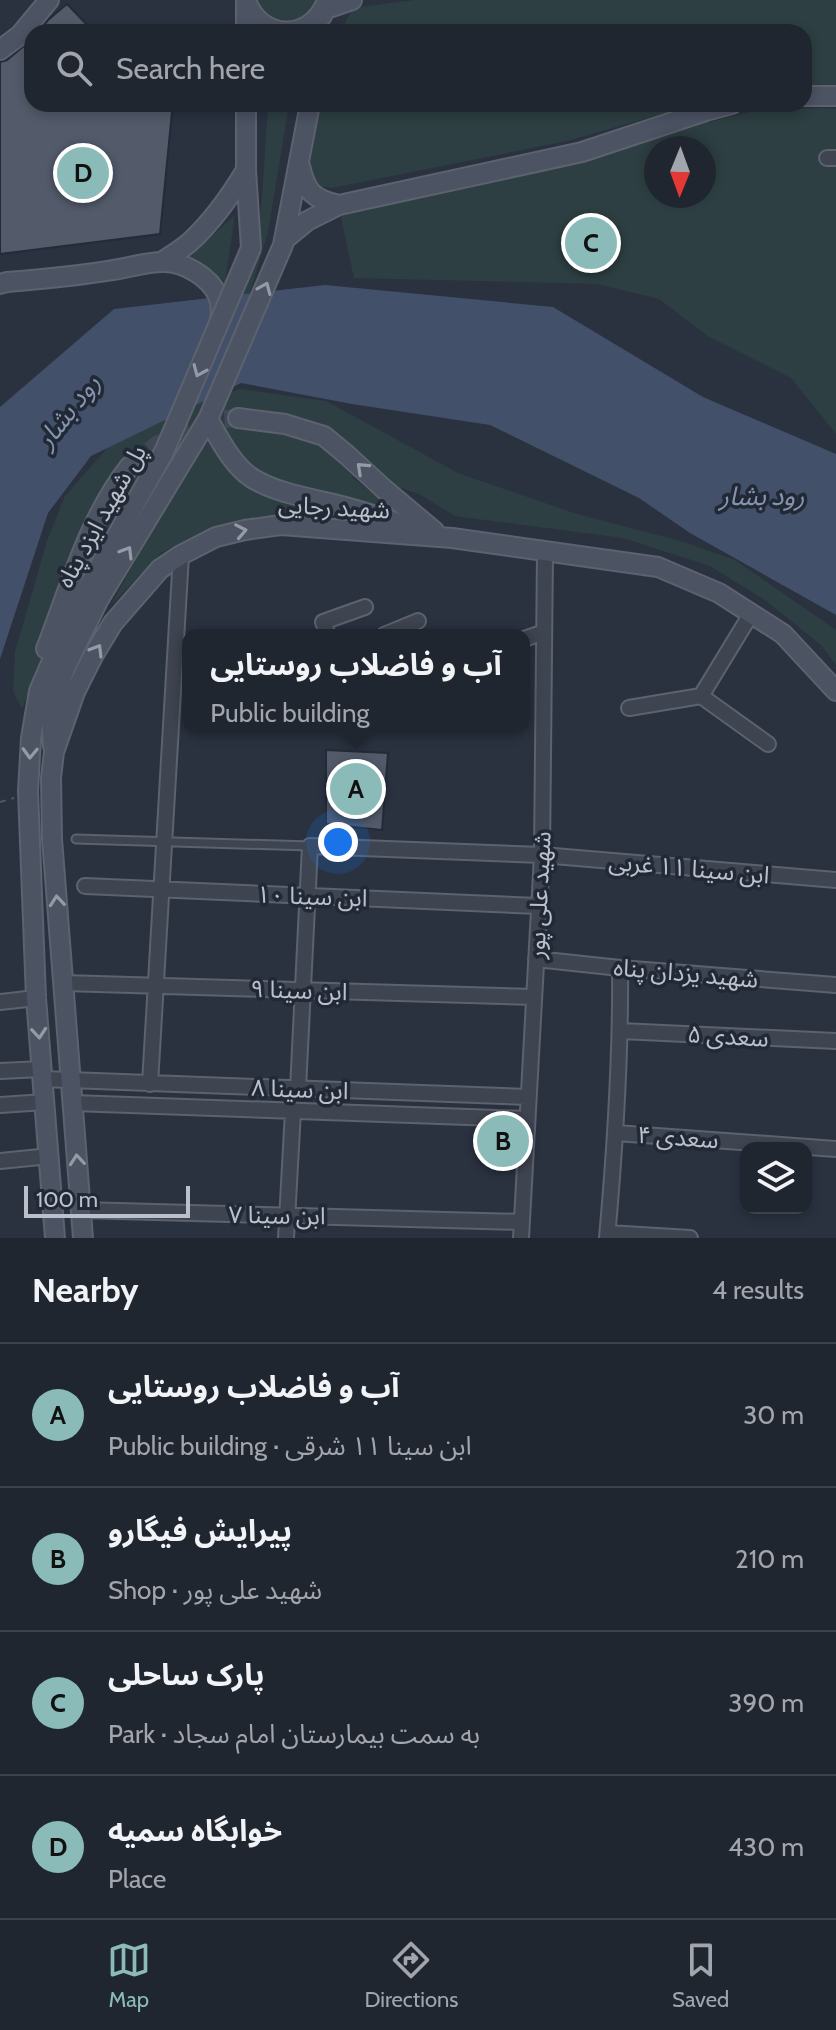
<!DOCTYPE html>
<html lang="en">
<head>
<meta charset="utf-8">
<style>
  :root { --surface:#202630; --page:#2d323c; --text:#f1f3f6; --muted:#a2a5ab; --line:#3d434c; --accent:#8bbbb9 }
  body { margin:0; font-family:Cabin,"Noto Sans Arabic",sans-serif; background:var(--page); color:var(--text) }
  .controls { position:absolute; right:24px; bottom:24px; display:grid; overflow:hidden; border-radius:16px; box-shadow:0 4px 12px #0003 }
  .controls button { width:72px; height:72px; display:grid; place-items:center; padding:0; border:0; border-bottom:2px solid var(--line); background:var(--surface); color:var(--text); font:40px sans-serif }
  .compass { position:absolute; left:644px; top:136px; width:72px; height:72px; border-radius:50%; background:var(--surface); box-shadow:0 4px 12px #0003; rotate:181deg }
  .scale { position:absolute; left:24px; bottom:20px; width:166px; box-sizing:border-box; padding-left:8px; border:4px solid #bbc0ca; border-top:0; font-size:22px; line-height:28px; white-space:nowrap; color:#bbc0ca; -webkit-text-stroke:6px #222936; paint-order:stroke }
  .you { position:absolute; left:338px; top:842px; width:28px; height:28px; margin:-20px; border:6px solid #fff; border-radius:50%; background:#1a73e8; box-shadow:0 0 0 12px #1a73e833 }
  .badge { display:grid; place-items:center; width:52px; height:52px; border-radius:50%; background:var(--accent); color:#111; font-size:26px; font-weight:700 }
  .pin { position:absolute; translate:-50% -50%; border:4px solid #fff; box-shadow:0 2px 8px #0006 }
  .popup { position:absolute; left:182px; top:629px; width:348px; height:104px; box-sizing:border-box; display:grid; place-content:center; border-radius:16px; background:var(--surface); filter:drop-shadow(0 2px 6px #0005); font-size:26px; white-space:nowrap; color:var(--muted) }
  .popup b { font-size:30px; color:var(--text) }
  .popup::after { content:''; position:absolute; left:50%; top:100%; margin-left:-16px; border:16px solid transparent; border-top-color:var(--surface) }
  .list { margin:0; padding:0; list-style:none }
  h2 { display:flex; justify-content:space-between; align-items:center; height:104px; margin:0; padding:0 32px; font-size:34px }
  h2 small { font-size:26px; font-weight:400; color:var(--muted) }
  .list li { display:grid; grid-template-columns:52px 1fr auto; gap:24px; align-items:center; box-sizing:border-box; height:144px; padding:0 32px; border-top:2px solid var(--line) }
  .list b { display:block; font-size:30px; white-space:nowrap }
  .list p { margin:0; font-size:26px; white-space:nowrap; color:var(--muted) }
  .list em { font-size:26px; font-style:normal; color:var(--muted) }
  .icon { flex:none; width:44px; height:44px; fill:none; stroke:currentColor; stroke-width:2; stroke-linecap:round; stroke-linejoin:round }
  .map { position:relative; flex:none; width:836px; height:1238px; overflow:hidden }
  .search { position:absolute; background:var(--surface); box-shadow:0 4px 12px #0003; left:24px; right:24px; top:24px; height:88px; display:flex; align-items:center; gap:20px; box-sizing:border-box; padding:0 28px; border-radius:24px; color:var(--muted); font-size:30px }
  .sheet { height:680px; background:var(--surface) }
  nav { display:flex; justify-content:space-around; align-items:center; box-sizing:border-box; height:112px; border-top:2px solid var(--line); background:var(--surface); font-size:22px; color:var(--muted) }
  nav a { display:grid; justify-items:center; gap:4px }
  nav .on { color:var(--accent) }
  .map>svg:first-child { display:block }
  .green { fill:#2d3f42; fill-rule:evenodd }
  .water { fill:#435069 }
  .building { fill:#535b6b; stroke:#242b38; stroke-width:2 }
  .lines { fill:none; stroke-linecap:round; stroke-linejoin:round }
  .secondary-tunnel { stroke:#404755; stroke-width:18; stroke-dasharray:18 9; stroke-linecap:butt }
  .lane-casing { stroke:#5c626e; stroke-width:11 }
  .street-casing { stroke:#5c626e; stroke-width:18 }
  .secondary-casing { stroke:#5c626e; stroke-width:22 }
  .path { stroke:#4c5c60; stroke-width:2; stroke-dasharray:6 6; stroke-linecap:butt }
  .lane { stroke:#3e4450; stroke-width:7 }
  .street { stroke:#3e4450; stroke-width:14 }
  .secondary { stroke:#4c5363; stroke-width:18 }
  .secondary-bridge-casing { stroke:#5c626e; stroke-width:22; stroke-linecap:butt }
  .secondary-bridge { stroke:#4c5363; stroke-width:18 }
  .oneway { stroke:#949aa6 }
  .labels { text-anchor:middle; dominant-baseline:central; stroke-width:7; stroke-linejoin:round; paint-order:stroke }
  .street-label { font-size:24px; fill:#bbc0ca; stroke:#222936 }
  .water-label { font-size:26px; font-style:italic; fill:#8694ae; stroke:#222936 }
</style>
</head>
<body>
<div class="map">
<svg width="836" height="1238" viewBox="0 0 836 1238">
  <rect width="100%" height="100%" fill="#2a3240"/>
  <!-- green -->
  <path class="green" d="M252,0H321L310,18L288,26L266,20Z
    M414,0H836V89L804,87V32H340L353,8Z
    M268,104H289L268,232L257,269L245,309L203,400L240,389L326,401L458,473L577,514L684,542L735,560L836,630V665L821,645L765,600L710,566L623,538L455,516L419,494L372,478L352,477L405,519L334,493L282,481L276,478L249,483L272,499L340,522L293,514L211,528L161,553L111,605L152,530L133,543L59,609L22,709L13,691L15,652L47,541L65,496L125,428L239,309L256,251L262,197Z
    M316,104H697L567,141L332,188L291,182Z
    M822,108L836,109V434L791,378L709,337L659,299L598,284L354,278L339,208L586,161L706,123L758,110ZM656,148H704V196H656Z
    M235,215L225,282L189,257Z"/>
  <!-- water -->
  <path class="water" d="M325,285L553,307L703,397L836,454V615L690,533L639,498L490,425L352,404L241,383L91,456L48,513L0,659V407L114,309Z"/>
  <!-- building -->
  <path class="building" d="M67,4L94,32H38L48,20Z
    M32,39V104H164L172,112L160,234L0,254V62L7,60Z
    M326,750L388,753L382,830L326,824Z"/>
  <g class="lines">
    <!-- secondary-tunnel -->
    <path class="secondary-tunnel" d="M129,467L158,444L224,419L238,418"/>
    <defs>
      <path id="lane" d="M76,839L310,846"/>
      <path id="street" d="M827,158H836
        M751,614L701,696L768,744
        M328,635L323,622L365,607
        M384,635L418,621
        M524,639L544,632
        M629,708L701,696
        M85,886L539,906
        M536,959L620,968L836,985
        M64,983L534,997
        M0,1002L36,998
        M621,1031L836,1041
        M0,1071L42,1069
        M43,1079L528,1097
        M150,1084L181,555
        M298,1089L310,846L542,855L836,880
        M73,1103L527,1119
        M0,1105L45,1102
        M616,1133L836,1149
        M0,1161L50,1156
        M81,1210L522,1222
        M608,1233L690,1238
        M286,1238L293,1111
        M521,1238L542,855L545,552
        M607,1238C615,1148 621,1058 620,968"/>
      <path id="secondary" d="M246,0C260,42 313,42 327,0
        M246,3V32
        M322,16L323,10L352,0
        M0,50L20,35L49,0
        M804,96H836
        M246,104V170L251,248
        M300,166C306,192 313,199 339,205
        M284,240L307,221L339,205L582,152L706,111L732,104
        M163,261C172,255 182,249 190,242C212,222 231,195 246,170
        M0,284L7,282C43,279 78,276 113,270C129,268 146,262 162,262C183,261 210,277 218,296C222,304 221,312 220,320
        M238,418L285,424L324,436L347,455L384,489L434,531
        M208,419C219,438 232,465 252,478C274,492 308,498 334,504C362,511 389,520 416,529
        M46,649C70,587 88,520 129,467
        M53,746L51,717L58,688L66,666L99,599L208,419L283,245L310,104
        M55,1238L36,998L28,791L31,738L39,691L54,656L87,589L164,452
        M83,1238L52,839L51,778L54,752L75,692L93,656L113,623L160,569L181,555L216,537L245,530L281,525L452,538L658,567L719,593L783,634L836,691"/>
    </defs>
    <!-- lane casing -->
    <use href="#lane" class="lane-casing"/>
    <!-- street casing -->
    <use href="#street" class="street-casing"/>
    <!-- secondary casing -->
    <use href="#secondary" class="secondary-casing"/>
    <!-- path -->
    <path class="path" d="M0,802L14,798"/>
    <!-- lane -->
    <use href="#lane" class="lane"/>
    <!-- street -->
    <use href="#street" class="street"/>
    <!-- secondary -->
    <use href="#secondary" class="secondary"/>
    <defs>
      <path id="secondary-bridge" d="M164,452L251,248"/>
    </defs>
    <!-- secondary-bridge casing -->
    <use href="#secondary-bridge" class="secondary-bridge-casing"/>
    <!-- secondary-bridge -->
    <use href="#secondary-bridge" class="secondary-bridge"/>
  </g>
  <!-- one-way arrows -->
  <defs><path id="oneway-chevron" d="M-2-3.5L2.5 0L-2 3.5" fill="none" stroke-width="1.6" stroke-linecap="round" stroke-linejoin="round" transform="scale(2)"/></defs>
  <g class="oneway">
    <use href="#oneway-chevron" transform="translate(265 288) rotate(-67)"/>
    <use href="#oneway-chevron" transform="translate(199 371) rotate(113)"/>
    <use href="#oneway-chevron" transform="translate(362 468) rotate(-137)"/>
    <use href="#oneway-chevron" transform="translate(241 531) rotate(-11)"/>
    <use href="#oneway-chevron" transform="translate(127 552) rotate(-59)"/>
    <use href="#oneway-chevron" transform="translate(97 650) rotate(-59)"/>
    <use href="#oneway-chevron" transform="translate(30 753) rotate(92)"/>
    <use href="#oneway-chevron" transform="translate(57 901) rotate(-95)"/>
    <use href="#oneway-chevron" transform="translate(39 1033) rotate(85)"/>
    <use href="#oneway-chevron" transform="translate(77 1160) rotate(-95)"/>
  </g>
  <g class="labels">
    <!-- street labels -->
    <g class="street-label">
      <text transform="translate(334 507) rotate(3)">شهید رجایی</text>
      <text transform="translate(101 516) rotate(-61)">پل شهید ایزد پناه</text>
      <text transform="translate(689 868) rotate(5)">ابن سینا ۱۱ غربی</text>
      <text transform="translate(539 895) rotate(-87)">شهید علی پور</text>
      <text transform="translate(312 896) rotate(2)">ابن سینا ۱۰</text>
      <text transform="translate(686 973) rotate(5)">شهید یزدان پناه</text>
      <text transform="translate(299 990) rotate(2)">ابن سینا ۹</text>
      <text transform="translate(728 1036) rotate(3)">سعدی ۵</text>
      <text transform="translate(300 1089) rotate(2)">ابن سینا ۸</text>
      <text transform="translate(678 1137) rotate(4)">سعدی ۴</text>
      <text transform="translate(277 1215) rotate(1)">ابن سینا ۷</text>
    </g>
    <!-- water labels -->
    <g class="water-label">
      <text transform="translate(68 411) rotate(-52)">رود بشار</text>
      <text x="762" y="496">رود بشار</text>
    </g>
  </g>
</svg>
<div class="controls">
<button><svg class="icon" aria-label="layers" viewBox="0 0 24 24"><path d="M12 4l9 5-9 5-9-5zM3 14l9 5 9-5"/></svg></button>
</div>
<svg class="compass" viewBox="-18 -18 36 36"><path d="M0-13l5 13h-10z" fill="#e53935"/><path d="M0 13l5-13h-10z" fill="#a2a5ab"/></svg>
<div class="scale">100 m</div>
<div class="you"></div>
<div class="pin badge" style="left:356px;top:789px">A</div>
<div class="popup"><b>آب و فاضلاب روستایی</b>Public building</div>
<div class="pin badge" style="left:503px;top:1141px">B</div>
<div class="pin badge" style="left:591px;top:243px">C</div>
<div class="pin badge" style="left:83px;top:173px">D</div>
<div class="search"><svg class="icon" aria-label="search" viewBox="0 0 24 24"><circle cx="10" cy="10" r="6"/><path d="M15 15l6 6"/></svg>Search here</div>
</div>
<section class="sheet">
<h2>Nearby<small>4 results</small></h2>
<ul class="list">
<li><span class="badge">A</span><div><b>آب و فاضلاب روستایی</b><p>Public building · ابن سینا ۱۱ شرقی</p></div><em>30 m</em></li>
<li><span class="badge">B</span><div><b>پیرایش فیگارو</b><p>Shop · شهید علی پور</p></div><em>210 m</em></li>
<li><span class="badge">C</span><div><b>پارک ساحلی</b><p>Park · به سمت بیمارستان امام سجاد</p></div><em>390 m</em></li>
<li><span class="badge">D</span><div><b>خوابگاه سمیه</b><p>Place</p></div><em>430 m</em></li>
</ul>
</section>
<nav>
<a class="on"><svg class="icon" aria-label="map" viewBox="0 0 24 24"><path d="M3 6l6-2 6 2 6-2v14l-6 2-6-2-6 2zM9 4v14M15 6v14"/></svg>Map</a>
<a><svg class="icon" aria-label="directions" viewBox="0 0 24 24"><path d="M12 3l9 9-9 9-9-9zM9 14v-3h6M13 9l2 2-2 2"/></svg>Directions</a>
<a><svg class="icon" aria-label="saved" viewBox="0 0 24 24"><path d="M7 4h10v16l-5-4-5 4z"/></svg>Saved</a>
</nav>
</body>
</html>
